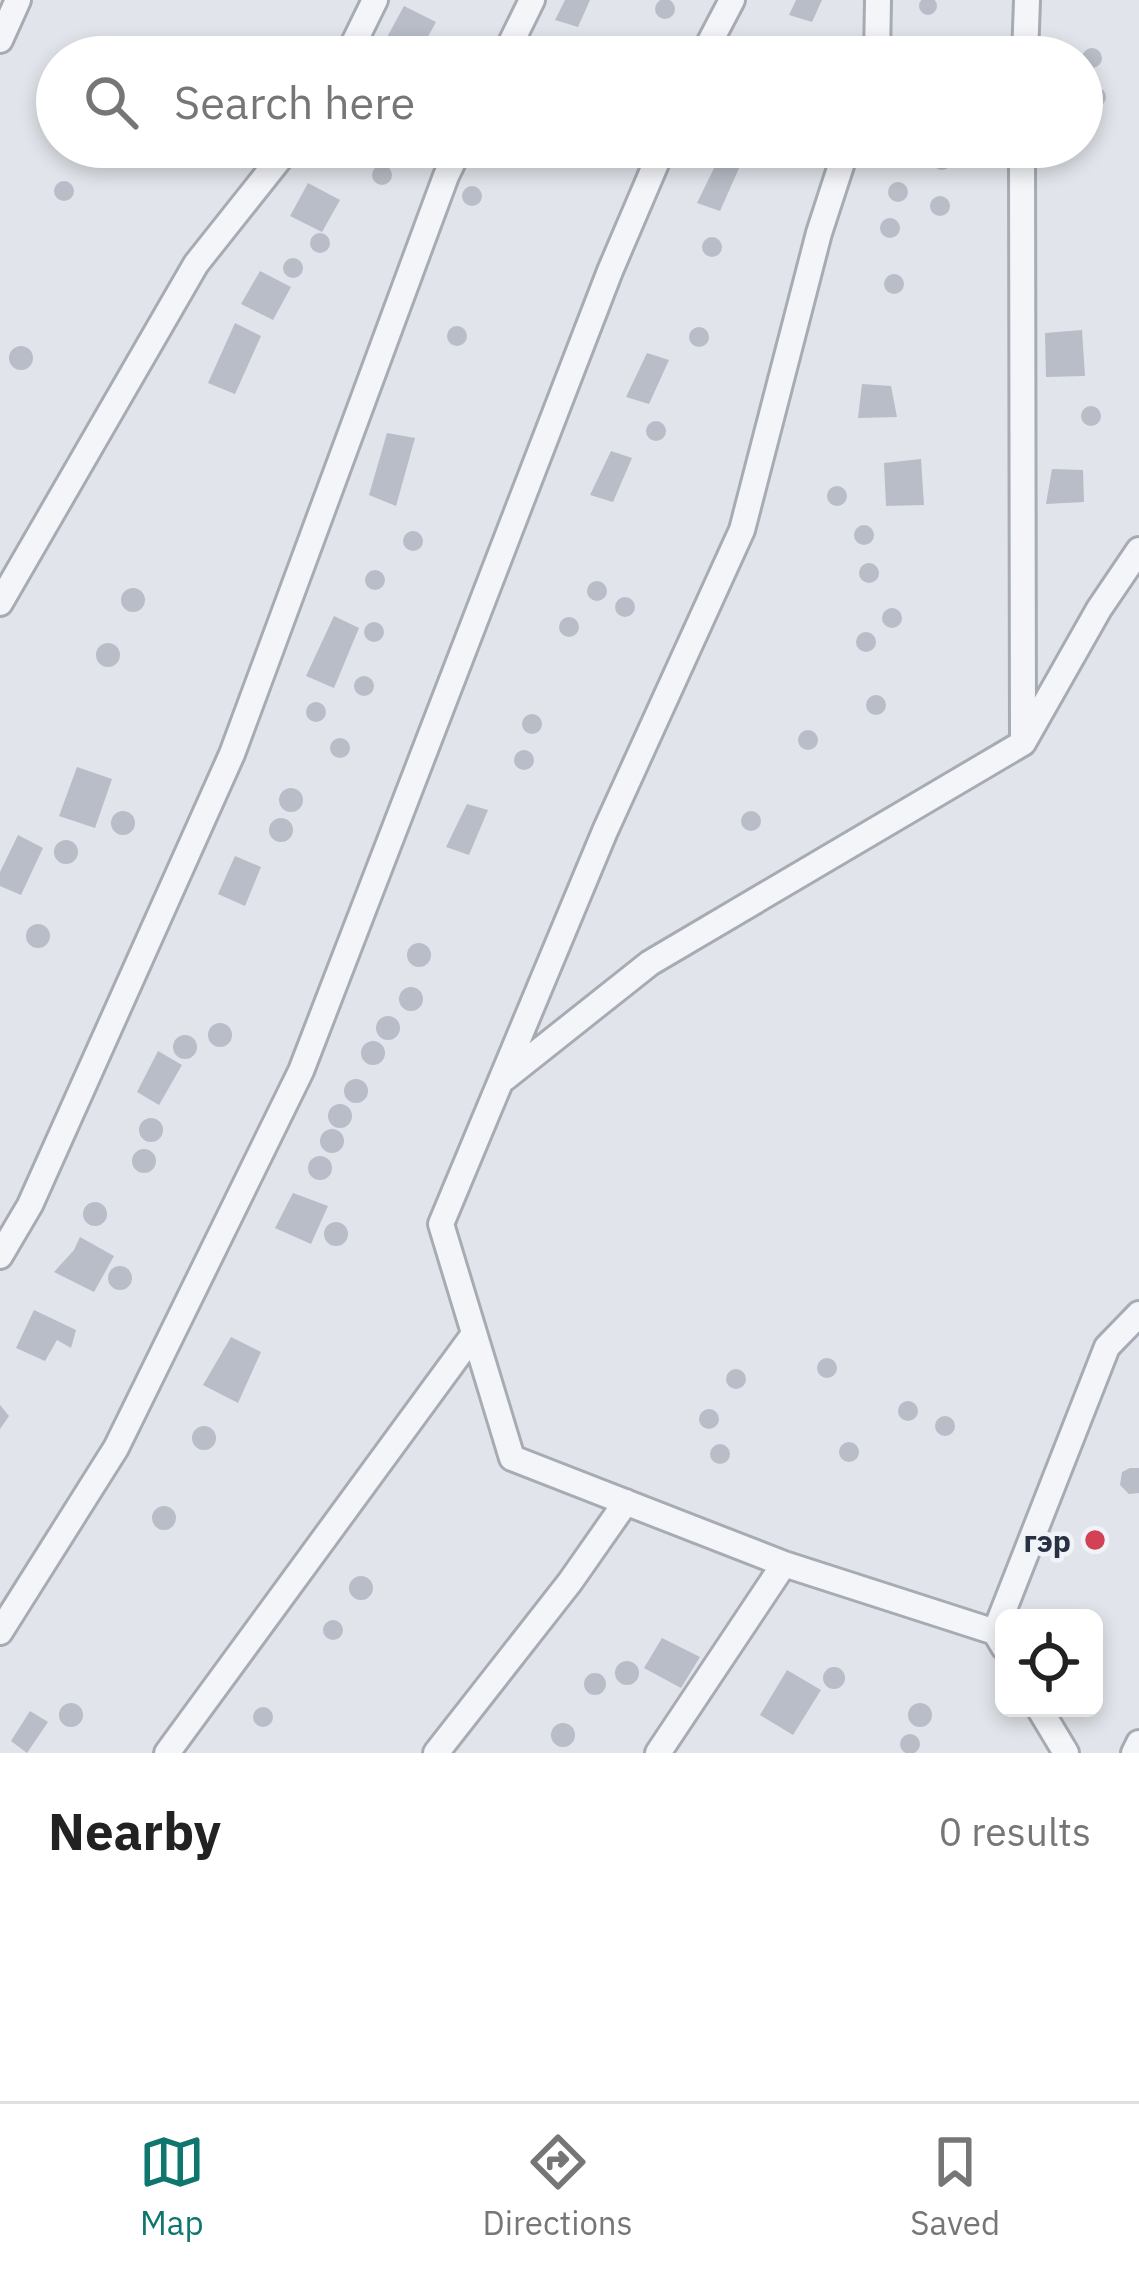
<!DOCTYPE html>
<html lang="en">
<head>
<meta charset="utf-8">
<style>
  :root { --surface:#fff; --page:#f6f6f6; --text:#222; --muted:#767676; --line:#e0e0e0; --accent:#0f766e }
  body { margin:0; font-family:"IBM Plex Sans",sans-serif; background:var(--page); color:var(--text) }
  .controls { position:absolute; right:36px; bottom:36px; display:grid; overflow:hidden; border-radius:18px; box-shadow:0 6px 18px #0003 }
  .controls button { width:108px; height:108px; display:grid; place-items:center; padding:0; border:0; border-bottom:3px solid var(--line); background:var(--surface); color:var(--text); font:60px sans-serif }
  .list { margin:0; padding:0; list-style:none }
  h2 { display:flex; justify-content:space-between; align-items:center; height:156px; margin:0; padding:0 48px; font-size:51px }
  h2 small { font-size:39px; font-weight:400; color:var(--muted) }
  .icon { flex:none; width:66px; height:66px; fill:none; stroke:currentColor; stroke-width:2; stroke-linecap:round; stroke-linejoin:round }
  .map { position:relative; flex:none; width:1139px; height:1753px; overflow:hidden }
  .search { position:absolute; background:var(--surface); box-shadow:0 6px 18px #0003; left:36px; right:36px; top:36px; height:132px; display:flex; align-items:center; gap:30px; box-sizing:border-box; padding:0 42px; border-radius:66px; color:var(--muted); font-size:45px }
  .sheet { height:348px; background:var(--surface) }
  nav { display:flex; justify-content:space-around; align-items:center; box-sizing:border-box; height:168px; border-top:3px solid var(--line); background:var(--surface); font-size:33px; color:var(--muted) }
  nav a { display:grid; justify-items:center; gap:6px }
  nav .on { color:var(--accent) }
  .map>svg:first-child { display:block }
  .building { fill:#b8bdc7 }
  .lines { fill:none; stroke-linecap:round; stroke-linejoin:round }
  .minor-casing { stroke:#a6abb4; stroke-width:30 }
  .minor { stroke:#f4f5f8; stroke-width:24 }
  .poi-dot { fill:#d24254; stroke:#f0f3f7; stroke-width:4.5 }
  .labels { text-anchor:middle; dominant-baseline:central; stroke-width:9; stroke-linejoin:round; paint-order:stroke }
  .poi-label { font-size:30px; font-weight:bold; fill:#283142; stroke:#f0f3f7; text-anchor:end }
</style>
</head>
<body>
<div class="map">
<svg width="1139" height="1753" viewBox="0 0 1139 1753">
  <rect width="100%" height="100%" fill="#e1e4ea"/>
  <!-- building -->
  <path class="building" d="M919 6a9 9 0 1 1 18 0a9 9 0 1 1-18 0Z
    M655 9a10 10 0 1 1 20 0a10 10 0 1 1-20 0Z
    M565,0H590L578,27L555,20Z
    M796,0H822L812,22L789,15Z
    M404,6L436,22L418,55L386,39Z
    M930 49a9 9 0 1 1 18 0a9 9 0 1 1-18 0Z
    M777 49a9 9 0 1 1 18 0a9 9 0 1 1-18 0Z
    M1082 58a10 10 0 1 1 20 0a10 10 0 1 1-20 0Z
    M1086 97a10 10 0 1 1 20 0a10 10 0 1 1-20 0Z
    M339 153a8 8 0 1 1 16 0a8 8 0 1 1-16 0Z
    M886,147H905V152L892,159Z
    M932 160a10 10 0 1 1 20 0a10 10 0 1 1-20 0Z
    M718,160L740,166L720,211L697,203Z
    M372 175a10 10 0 1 1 20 0a10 10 0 1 1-20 0Z
    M54 191a10 10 0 1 1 20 0a10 10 0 1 1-20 0Z
    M888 192a10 10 0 1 1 20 0a10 10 0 1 1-20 0Z
    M308,183L340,200L322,232L290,216Z
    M462 196a10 10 0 1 1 20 0a10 10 0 1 1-20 0Z
    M930 206a10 10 0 1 1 20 0a10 10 0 1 1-20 0Z
    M880 228a10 10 0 1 1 20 0a10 10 0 1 1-20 0Z
    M310 243a10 10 0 1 1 20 0a10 10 0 1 1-20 0Z
    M702 247a10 10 0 1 1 20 0a10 10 0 1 1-20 0Z
    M283 268a10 10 0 1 1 20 0a10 10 0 1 1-20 0Z
    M260,271L291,287L273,320L241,304Z
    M884 284a10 10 0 1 1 20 0a10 10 0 1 1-20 0Z
    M235,323L261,336L235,394L208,383Z
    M447 336a10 10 0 1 1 20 0a10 10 0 1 1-20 0Z
    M689 337a10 10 0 1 1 20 0a10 10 0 1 1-20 0Z
    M1082,330L1085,376L1046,377L1045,333Z
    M9 358a12 12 0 1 1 24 0a12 12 0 1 1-24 0Z
    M647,353L669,360L649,404L626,397Z
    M862,384L891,386L897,417L858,418Z
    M1081 416a10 10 0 1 1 20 0a10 10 0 1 1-20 0Z
    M646 431a10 10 0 1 1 20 0a10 10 0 1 1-20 0Z
    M387,433L415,438L396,506L369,495Z
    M611,451L632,458L613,502L590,495Z
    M921,459L924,505L886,506L884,463Z
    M1052,469L1083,470L1084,502L1046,504Z
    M827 496a10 10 0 1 1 20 0a10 10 0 1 1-20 0Z
    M854 535a10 10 0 1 1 20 0a10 10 0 1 1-20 0Z
    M403 541a10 10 0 1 1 20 0a10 10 0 1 1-20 0Z
    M859 573a10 10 0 1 1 20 0a10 10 0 1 1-20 0Z
    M365 580a10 10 0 1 1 20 0a10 10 0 1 1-20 0Z
    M587 591a10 10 0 1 1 20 0a10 10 0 1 1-20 0Z
    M121 600a12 12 0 1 1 24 0a12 12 0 1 1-24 0Z
    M615 607a10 10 0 1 1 20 0a10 10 0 1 1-20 0Z
    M882 618a10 10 0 1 1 20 0a10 10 0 1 1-20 0Z
    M334,616L359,628L334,688L306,676Z
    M559 627a10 10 0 1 1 20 0a10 10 0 1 1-20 0Z
    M364 632a10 10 0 1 1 20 0a10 10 0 1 1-20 0Z
    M856 642a10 10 0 1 1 20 0a10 10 0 1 1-20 0Z
    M96 655a12 12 0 1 1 24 0a12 12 0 1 1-24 0Z
    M354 686a10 10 0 1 1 20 0a10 10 0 1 1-20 0Z
    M866 705a10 10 0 1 1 20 0a10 10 0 1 1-20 0Z
    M306 712a10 10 0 1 1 20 0a10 10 0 1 1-20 0Z
    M522 724a10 10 0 1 1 20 0a10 10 0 1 1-20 0Z
    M798 740a10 10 0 1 1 20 0a10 10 0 1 1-20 0Z
    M330 748a10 10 0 1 1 20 0a10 10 0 1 1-20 0Z
    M514 760a10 10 0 1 1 20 0a10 10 0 1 1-20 0Z
    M77,767L112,779L95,828L59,816Z
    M279 800a12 12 0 1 1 24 0a12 12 0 1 1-24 0Z
    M467,804L488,810L469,855L446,847Z
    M111 823a12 12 0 1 1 24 0a12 12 0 1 1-24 0Z
    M741 821a10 10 0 1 1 20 0a10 10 0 1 1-20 0Z
    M269 830a12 12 0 1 1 24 0a12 12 0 1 1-24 0Z
    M18,835L43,848L21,895L0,886V872Z
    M54 852a12 12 0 1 1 24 0a12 12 0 1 1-24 0Z
    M235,856L261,867L245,906L218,894Z
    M26 936a12 12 0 1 1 24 0a12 12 0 1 1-24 0Z
    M407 955a12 12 0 1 1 24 0a12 12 0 1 1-24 0Z
    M399 999a12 12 0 1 1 24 0a12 12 0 1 1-24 0Z
    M376 1028a12 12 0 1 1 24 0a12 12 0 1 1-24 0Z
    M208 1035a12 12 0 1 1 24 0a12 12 0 1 1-24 0Z
    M173 1047a12 12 0 1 1 24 0a12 12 0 1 1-24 0Z
    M361 1053a12 12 0 1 1 24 0a12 12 0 1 1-24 0Z
    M158,1051L182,1065L159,1105L137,1092Z
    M344 1091a12 12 0 1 1 24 0a12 12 0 1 1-24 0Z
    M328 1116a12 12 0 1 1 24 0a12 12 0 1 1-24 0Z
    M139 1130a12 12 0 1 1 24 0a12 12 0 1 1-24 0Z
    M320 1141a12 12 0 1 1 24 0a12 12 0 1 1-24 0Z
    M132 1161a12 12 0 1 1 24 0a12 12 0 1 1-24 0Z
    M308 1168a12 12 0 1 1 24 0a12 12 0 1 1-24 0Z
    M293,1193L328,1206L311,1244L275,1228Z
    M83 1214a12 12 0 1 1 24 0a12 12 0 1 1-24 0Z
    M324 1234a12 12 0 1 1 24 0a12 12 0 1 1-24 0Z
    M80,1237L114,1256L94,1292L54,1272L74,1250Z
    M108 1278a12 12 0 1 1 24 0a12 12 0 1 1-24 0Z
    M34,1310L76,1330L71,1348L57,1340L45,1361L16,1348Z
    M231,1337L261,1352L238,1403L203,1385Z
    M817 1368a10 10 0 1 1 20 0a10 10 0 1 1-20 0Z
    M726 1379a10 10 0 1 1 20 0a10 10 0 1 1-20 0Z
    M898 1411a10 10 0 1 1 20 0a10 10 0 1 1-20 0Z
    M0,1405L9,1416L0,1429Z
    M699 1419a10 10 0 1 1 20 0a10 10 0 1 1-20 0Z
    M935 1426a10 10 0 1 1 20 0a10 10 0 1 1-20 0Z
    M192 1438a12 12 0 1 1 24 0a12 12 0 1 1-24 0Z
    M839 1452a10 10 0 1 1 20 0a10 10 0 1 1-20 0Z
    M710 1454a10 10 0 1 1 20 0a10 10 0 1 1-20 0Z
    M1130,1468H1139V1493L1129,1494L1120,1485L1122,1472Z
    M152 1518a12 12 0 1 1 24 0a12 12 0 1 1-24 0Z
    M1082 1539a13 13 0 1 1 26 0a13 13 0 1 1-26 0Z
    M349 1588a12 12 0 1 1 24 0a12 12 0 1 1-24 0Z
    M323 1630a10 10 0 1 1 20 0a10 10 0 1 1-20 0Z
    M662,1638L700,1657L681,1688L644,1668Z
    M615 1673a12 12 0 1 1 24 0a12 12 0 1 1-24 0Z
    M823 1678a11 11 0 1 1 22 0a11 11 0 1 1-22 0Z
    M787,1670L821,1690L793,1735L760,1715Z
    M584 1684a11 11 0 1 1 22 0a11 11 0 1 1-22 0Z
    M908 1715a12 12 0 1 1 24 0a12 12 0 1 1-24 0Z
    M59 1715a12 12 0 1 1 24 0a12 12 0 1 1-24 0Z
    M253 1717a10 10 0 1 1 20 0a10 10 0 1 1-20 0Z
    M30,1711L48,1722L27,1753L11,1741Z
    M551 1735a12 12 0 1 1 24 0a12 12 0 1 1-24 0Z
    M900 1744a10 10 0 1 1 20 0a10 10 0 1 1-20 0Z"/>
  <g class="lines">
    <defs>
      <path id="minor" d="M0,40L18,0
        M347,57L375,0
        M504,57L532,0
        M702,57L732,0
        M877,57L878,0
        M1025,57L1027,0
        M847,147L819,233L742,530L605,831L441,1224L512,1458L784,1564L995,1632L1004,1647
        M1022,147L1023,741
        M0,603L196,264L289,147
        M505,1078L650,963L1023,743L1099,609L1139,550
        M0,1256L30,1205L232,754L446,176L460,147
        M0,1632L116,1448L301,1071L610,271L663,147
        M995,1632L1107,1347L1139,1314
        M1039,1708L1066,1753
        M167,1753L474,1334
        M436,1753L570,1582L626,1502
        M658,1753L784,1564
        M1134,1753L1139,1743"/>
    </defs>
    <!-- minor casing -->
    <use href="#minor" class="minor-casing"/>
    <!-- minor -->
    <use href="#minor" class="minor"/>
  </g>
  <!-- markers -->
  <circle class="poi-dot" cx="1095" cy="1540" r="12"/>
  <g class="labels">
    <!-- poi labels -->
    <g class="poi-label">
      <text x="1071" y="1540">гэр</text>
    </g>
  </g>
</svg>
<div class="controls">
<button><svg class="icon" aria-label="locate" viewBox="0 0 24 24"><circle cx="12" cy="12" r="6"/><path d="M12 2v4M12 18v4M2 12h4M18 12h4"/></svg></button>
</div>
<div class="search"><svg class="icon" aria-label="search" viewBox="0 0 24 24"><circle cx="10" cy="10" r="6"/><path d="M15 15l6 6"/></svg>Search here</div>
</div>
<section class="sheet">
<h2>Nearby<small>0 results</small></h2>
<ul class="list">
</ul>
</section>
<nav>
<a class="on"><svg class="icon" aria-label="map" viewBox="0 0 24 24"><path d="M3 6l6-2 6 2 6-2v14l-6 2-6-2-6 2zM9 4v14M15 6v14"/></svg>Map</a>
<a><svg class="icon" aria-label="directions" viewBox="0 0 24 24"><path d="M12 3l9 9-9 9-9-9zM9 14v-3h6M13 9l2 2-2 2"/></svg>Directions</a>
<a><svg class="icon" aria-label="saved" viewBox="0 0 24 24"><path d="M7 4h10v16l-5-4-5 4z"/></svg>Saved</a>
</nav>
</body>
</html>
